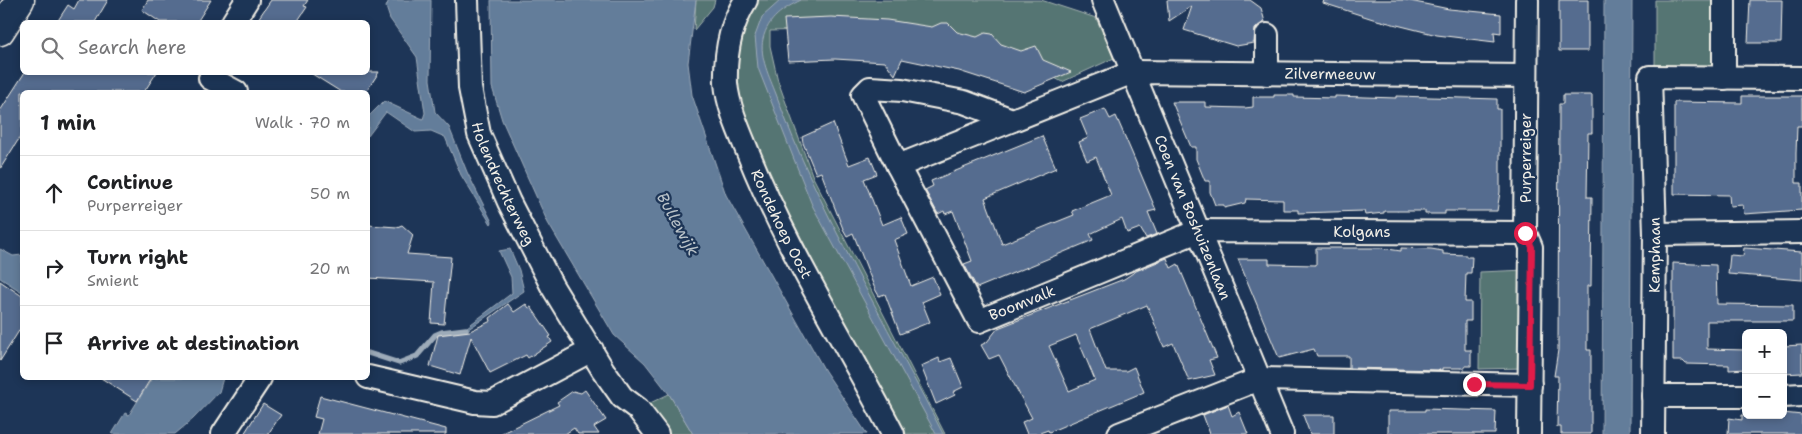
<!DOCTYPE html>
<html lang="en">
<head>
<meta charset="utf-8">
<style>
  :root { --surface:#fff; --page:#f6f6f6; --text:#202124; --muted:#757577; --line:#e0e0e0 }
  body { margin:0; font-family:"Shantell Sans",sans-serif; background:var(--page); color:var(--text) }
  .controls { position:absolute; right:15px; bottom:15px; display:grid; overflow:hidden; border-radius:8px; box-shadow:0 2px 8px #0003 }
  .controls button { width:45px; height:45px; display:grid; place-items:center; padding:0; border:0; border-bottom:1px solid var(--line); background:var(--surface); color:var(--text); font:25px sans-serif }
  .stop { position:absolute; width:15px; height:15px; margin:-11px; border:4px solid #e11d48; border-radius:50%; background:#fff }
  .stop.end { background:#e11d48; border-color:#fff; box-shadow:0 1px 5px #0008 }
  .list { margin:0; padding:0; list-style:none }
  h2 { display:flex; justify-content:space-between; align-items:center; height:65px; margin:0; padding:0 20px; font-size:21px }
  h2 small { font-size:16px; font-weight:400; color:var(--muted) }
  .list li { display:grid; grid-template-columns:32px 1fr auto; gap:15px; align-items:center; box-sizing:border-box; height:75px; padding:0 20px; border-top:1px solid var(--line) }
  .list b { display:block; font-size:19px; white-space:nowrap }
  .list p { margin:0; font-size:16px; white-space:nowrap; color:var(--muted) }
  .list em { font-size:16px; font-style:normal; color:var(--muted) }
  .icon { flex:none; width:28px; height:28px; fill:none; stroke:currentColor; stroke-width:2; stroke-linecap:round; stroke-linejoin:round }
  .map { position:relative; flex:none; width:1802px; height:434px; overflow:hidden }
  .search { position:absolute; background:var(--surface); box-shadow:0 2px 8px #0003; left:20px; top:20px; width:350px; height:55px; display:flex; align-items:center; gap:12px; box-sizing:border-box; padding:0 18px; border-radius:8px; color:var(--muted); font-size:19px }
  .panel { position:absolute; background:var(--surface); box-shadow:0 2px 8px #0003; left:20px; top:90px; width:350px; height:290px; border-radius:8px }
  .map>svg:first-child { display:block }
  .green { fill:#547473; stroke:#a4b2ae }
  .water { fill:#637d9a; stroke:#9dabb9 }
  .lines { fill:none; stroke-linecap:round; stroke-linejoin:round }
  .stream { stroke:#9dabb9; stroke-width:5.5 }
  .building { fill:#556c8f; stroke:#f4f1e8; fill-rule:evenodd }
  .street-casing { stroke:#f4f1e8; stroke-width:26 }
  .secondary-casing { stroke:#f4f1e8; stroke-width:31 }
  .street { stroke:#1d3557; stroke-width:22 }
  .secondary { stroke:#1d3557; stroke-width:28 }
  .route { stroke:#e11d48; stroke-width:6 }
  .labels { text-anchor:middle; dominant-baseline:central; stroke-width:4.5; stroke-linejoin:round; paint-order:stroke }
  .street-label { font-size:15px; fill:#f4f1e8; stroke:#1d3557 }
  .water-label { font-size:16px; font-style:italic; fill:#bac3c9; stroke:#1d3557 }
</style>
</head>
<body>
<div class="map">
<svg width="1802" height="434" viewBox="0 0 1802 434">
  <rect width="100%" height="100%" fill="#1d3557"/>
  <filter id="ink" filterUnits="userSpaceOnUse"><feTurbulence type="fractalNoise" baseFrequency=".02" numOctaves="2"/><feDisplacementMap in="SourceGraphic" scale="10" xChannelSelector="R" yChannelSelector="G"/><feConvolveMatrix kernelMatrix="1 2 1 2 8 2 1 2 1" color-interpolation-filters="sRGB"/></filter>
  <g filter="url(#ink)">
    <!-- green -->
    <path class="green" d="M696,0H715L713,7L694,30Z
      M759,0H1041L1096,18L1114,58L1062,82L1044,72L844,29L770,31V46L778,81L813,177L945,434H901L769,175L734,86L742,29L755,4Z
      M1655,0H1713V72L1655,69Z
      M1526,270L1524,368L1479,369L1480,272Z
      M669,394L693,434H668L646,405Z"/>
    <!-- water -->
    <path class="water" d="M389,0H431L430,80L435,112L449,127L467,172L492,222L491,224L461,175L445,137L431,131L415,132L386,112L368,136V117L384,101L423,119L425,113L417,57L390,19L386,7Z
      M491,0H696L688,63L692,95L726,195L825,371L867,434H693L669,394L645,363L614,335L548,223L502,120L492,87Z
      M781,0H801C783,9 768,18 763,39C759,57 770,78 776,94C819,213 886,322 943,434H936L812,205L758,68L755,36L762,17Z
      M1604,0H1632L1630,434H1602Z
      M0,249L13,256L22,255V292L0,278Z
      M510,249L519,270L524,291L464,332L467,327L512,293L511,277L499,251Z
      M152,378H223L219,392L193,419L175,434H112L125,413L129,415Z"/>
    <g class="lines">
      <!-- stream -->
      <path class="stream" d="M368,353L399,363L417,356L435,335L442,332L466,329"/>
    </g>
    <!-- building -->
    <path class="building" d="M79,0H108L95,22H57L68,5L74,9Z
      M148,0H211L197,22H160L142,10Z
      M271,0H308L304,6L307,7L297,22H256Z
      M1167,0H1250L1261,8L1265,22L1255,29L1254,43L1236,46L1184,30L1192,6L1169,21Z
      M1324,0H1405L1449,9L1501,14V33L1494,32L1495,42L1437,35L1373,19L1323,3Z
      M1559,0H1588V51H1559Z
      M1750,0H1782L1781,43H1748Z
      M831,17L887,20L932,27L941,23H948L957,32L977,37L985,33L992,34L1001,44L1021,51L1036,46L1043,60L1071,72L1024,92L959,71L902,59L895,75L885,62L835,59L788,61L784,19Z
      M25,72H157L144,92H22V134L0,169V111Z
      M309,72H379L366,92H341Z
      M1274,95H1294V97L1335,98V96L1396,98V96L1497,99V109H1500V192L1497,211H1445V214H1425V211H1384V213L1365,215L1364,211L1298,213V210H1283V200L1246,199L1245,203L1224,208V205H1215L1210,192V181H1205L1196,159V147H1191L1172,102H1205V107L1245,108L1253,107V97H1274Z
      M1563,95H1592V133H1588L1587,197H1592L1591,286H1587V350H1591V434H1561V427H1557L1558,376H1554L1558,350L1559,104H1563Z
      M1742,96H1802V126H1797L1796,153V183H1802V210L1744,214L1743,205L1730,206L1729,195L1674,194V102L1742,103Z
      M1105,109L1110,119L1116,116L1132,153L1156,210L1148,212L1157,234L1146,238L1140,228L1127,233L1122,219L1090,234L1093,240L977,288L964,264L972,261L953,211L945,214L944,211L938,214L925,190L933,186L931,181L1042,136L1056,168L985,198L1002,244L1074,215L1072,211L1111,195L1096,157L1087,161L1079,142L1088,138L1080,119Z
      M833,123L849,165L870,157L877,174L864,179L882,225L901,217L908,234L894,240L911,286L933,277L940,294L922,302L930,322L900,334L885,294L879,296L875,289L853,233L847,236L843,229L821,172L816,174L803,143L802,137Z
      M368,225L397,227L402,225L413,235L407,254L451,257L444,324L431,323L434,282L368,278Z
      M1316,248H1381L1401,251V248L1431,249L1443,251V254L1466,255V257H1472L1471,273H1466L1465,302H1471V321H1465V350H1471V366H1465V368H1442V370L1349,368V356H1317L1314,349L1279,358L1238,259H1269V264L1316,265Z
      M1744,248L1802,252V280L1728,274L1730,255L1743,256Z
      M1167,258L1171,268L1178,264L1217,358L1209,360L1215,375L1189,381L1173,343L1164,347L1147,305L1090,329L1106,371H1126L1134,367L1144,392L1049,432L1048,430L1037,434H1027L1022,422L1032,418L1015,386L999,355L989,359L981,345L987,342L998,328L1124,279L1136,271ZM1076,335L1095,380L1069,391L1049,346Z
      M1673,263L1716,265L1717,304L1793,305V321H1707V349L1746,350V369L1729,370V365L1686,364L1683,361H1673Z
      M0,281L22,296V326L0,361Z
      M508,304L514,312L526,304L529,308L531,307L551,336L549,337L552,342L528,358L526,355L490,373L471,337L460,375L430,366L438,335L470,331L491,321L490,318Z
      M1802,345V373L1783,374V346Z
      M939,358L940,362L951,358L963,387L953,392L955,395L936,404L921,366Z
      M101,378H151L137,401Z
      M585,390L606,420L594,427L599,434H578L574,428L565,434H500L559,405L557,402L573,391L581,393Z
      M320,396L446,429V434H318L322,419L314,417Z
      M263,404L281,415L268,434H244Z
      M1228,405L1232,416L1239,412L1248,434H1210L1203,415Z
      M1425,409L1496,411L1495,434H1388V411H1425Z
      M1783,413L1802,415V434H1728L1729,418L1742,420V415H1783Z
      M1303,415H1334V434H1310Z"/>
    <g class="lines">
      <defs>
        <g id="street">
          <path id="s1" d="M467,0L470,88L479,134L509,202L552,286L603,370L622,397L638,409L657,434"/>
          <path id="s2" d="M746,0C730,25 725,53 726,83C728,107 740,133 749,155C788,252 845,341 893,434"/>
          <path id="s3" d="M1103,0L1282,434"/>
          <path d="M1527,0L1525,233L1531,247L1529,434"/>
          <path d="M1724,0V78"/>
          <path d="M233,22L247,0"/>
          <path d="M1267,74V35"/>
          <path d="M210,78L236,92"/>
          <path d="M898,166L863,95L870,88L902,90L964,102L1012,120"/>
          <path id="s4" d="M1525,233L1198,231L979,321L898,166L1133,72L1526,76"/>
          <path d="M1655,234L1802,232"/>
          <path d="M368,377L475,402L492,403L592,350"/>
          <path d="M1653,396H1746"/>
          <path d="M1783,396L1802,395"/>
          <path d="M223,434L260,378"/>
          <path d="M1119,434L1259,379L1530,385"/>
          <path id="s5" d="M1653,434L1655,234L1650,77L1802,78"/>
        </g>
        <path id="secondary" d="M0,31L20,0"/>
      </defs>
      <!-- street casing -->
      <use href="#street" class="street-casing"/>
      <!-- secondary casing -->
      <use href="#secondary" class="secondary-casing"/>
      <!-- street -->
      <use href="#street" class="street"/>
      <!-- secondary -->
      <use href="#secondary" class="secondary"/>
    </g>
  </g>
  <g class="lines" filter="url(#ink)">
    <!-- route -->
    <path class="route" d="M1474,384L1530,385L1532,247L1525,233"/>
  </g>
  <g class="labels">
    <!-- street labels -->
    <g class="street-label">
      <text stroke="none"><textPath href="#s4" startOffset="1189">Zilvermeeuw</textPath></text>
      <text transform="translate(1526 158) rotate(-90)">Purperreiger</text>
      <text stroke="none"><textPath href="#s1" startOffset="190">Holendrechterweg</textPath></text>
      <text stroke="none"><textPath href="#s3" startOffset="235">Coen van Boshuizenlaan</textPath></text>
      <text stroke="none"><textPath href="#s2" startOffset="239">Rondehoep Oost</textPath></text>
      <text x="1362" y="232">Kolgans</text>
      <text stroke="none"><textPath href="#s5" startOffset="179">Kemphaan</textPath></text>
      <text transform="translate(1022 303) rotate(-22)">Boomvalk</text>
    </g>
    <!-- water labels -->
    <g class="water-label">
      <text transform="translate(678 224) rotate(61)">Bullewijk</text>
    </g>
  </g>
</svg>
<div class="controls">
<button>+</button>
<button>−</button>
</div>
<div class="stop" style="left:1525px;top:233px"></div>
<div class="stop end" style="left:1474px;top:384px"></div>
<div class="search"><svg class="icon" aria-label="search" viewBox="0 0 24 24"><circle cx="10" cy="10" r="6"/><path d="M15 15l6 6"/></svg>Search here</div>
<section class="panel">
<h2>1 min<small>Walk · 70 m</small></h2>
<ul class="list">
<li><svg class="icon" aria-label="ahead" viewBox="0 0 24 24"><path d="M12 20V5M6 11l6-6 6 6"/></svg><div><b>Continue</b><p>Purperreiger</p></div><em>50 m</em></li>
<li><svg class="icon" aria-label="right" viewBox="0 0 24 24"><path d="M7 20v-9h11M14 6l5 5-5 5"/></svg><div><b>Turn right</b><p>Smient</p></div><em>20 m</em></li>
<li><svg class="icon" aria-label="arrive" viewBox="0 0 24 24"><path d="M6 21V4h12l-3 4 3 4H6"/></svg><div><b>Arrive at destination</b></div></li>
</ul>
</section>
</div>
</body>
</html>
